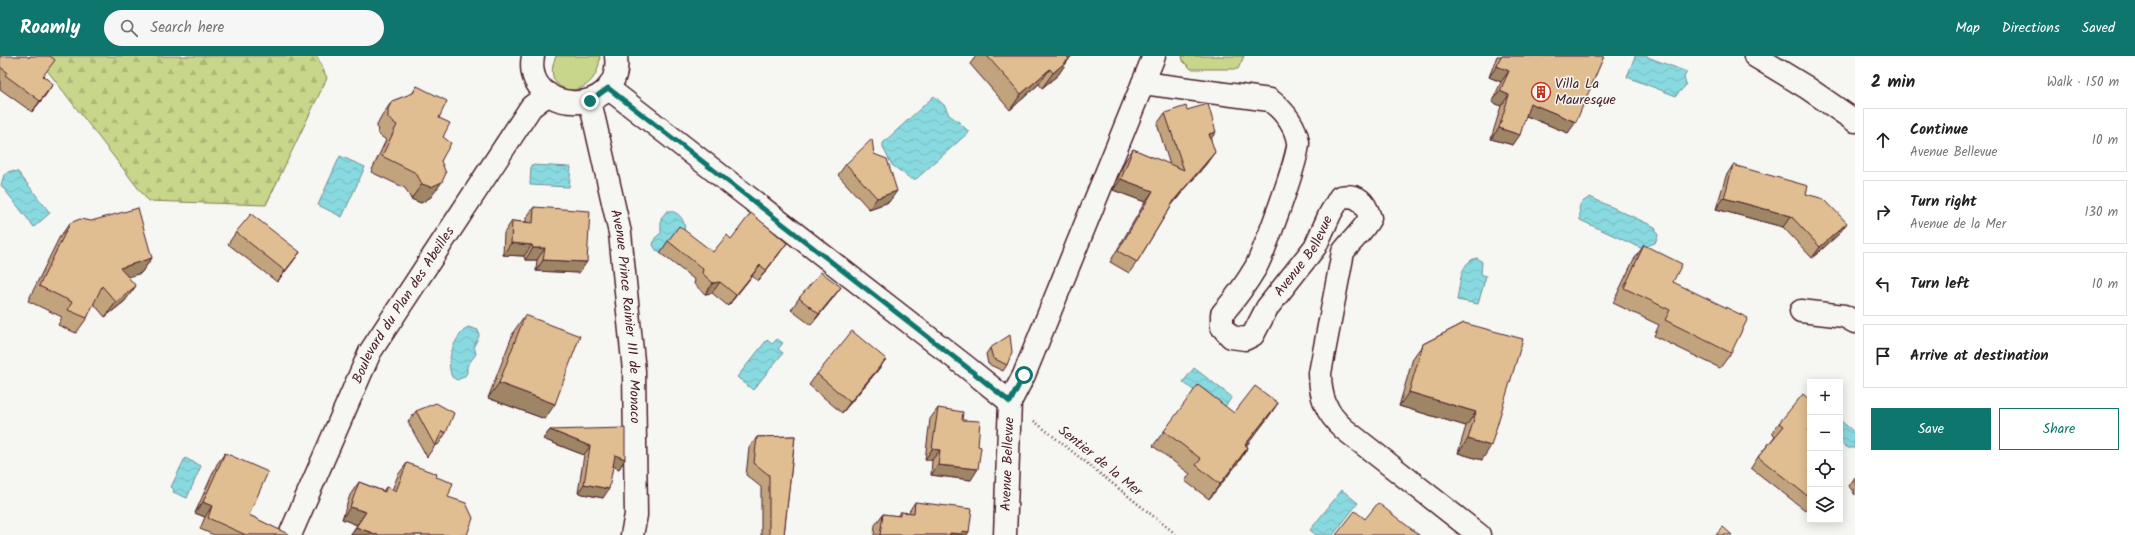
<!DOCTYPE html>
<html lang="en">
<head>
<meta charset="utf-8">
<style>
  :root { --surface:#fff; --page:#f6f6f6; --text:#222; --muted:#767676; --line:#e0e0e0; --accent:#0f766e }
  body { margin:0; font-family:Kalam,sans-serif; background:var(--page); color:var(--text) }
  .controls { position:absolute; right:12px; bottom:12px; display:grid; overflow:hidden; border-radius:0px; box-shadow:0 2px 10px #0003 }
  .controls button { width:36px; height:36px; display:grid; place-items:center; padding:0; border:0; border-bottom:1px solid var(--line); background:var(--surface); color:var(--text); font:20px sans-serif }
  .stop { position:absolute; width:12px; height:12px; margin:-9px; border:3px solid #0f766e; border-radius:50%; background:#fff }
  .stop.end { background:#0f766e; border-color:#fff; box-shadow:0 1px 4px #0008 }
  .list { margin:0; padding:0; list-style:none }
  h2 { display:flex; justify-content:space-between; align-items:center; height:52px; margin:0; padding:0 16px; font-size:17px }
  h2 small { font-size:13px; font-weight:400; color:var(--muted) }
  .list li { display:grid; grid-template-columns:26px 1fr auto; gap:12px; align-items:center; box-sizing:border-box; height:64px; margin:0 8px 8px; padding:0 8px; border:1px solid var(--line); border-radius:0px }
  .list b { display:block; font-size:15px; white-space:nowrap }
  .list p { margin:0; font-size:13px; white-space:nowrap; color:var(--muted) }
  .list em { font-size:13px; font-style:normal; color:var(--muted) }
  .actions { display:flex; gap:8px; padding:12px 16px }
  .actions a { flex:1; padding:9px 0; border:1px solid var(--accent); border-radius:0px; text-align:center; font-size:14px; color:var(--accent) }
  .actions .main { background:var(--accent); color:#fff }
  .icon { flex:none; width:22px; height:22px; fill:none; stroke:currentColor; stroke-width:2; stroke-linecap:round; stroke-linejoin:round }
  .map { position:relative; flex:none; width:1855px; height:479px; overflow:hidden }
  header { display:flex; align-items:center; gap:24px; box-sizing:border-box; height:56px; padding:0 20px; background:var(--accent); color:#fff }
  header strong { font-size:19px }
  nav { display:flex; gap:22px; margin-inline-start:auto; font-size:14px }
  .search { width:280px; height:36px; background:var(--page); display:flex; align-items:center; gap:10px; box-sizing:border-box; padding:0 14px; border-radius:22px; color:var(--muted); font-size:15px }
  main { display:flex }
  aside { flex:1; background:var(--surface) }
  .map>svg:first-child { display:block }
  .green { fill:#c7d68a; stroke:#887a5a }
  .forest { fill:url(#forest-firs); stroke:#887a5a }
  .water { fill:url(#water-waves); stroke:#6f8f98 }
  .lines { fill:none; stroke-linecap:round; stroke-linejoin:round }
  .minor-casing { stroke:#4a1f2b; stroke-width:25 }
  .path { stroke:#4a1f2b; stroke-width:2.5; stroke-dasharray:1 3; stroke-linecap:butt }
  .minor { stroke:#f6f6f2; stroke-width:22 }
  .wall { fill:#c1a37e; stroke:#4a1f2b }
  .shaded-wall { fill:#9d8566; stroke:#4a1f2b }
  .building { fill:#e0be92; stroke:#4a1f2b }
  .route { stroke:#0f766e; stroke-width:5 }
  .labels { text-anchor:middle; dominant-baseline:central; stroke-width:3; stroke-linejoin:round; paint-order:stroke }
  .poi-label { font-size:14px; fill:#4a1f2b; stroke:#f6f6f2; text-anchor:start }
  .street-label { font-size:14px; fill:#4a1f2b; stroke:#f6f6f2 }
</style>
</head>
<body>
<header>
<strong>Roamly</strong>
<div class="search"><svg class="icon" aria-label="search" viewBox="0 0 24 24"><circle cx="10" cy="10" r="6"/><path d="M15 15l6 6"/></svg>Search here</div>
<nav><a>Map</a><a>Directions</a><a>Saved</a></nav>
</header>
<main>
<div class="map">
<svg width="1855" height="479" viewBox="0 0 1855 479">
  <defs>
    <pattern id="forest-firs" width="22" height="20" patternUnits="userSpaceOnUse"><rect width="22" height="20" fill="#c7d68a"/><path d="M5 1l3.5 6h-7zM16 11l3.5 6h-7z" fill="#acb777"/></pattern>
    <pattern id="water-waves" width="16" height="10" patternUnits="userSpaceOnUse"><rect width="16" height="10" fill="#88dae0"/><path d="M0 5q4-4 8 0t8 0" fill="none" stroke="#77bbc0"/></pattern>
  </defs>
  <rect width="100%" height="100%" fill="#f6f6f2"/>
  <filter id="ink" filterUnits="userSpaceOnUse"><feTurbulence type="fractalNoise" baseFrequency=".025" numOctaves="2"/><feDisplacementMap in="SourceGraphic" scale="8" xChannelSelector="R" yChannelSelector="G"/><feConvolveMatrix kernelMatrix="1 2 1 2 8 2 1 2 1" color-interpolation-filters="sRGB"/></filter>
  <g filter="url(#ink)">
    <!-- green -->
    <path class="green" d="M556,0H600C598,48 537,42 556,0Z
      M1182,0H1244L1238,13H1191L1183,5Z"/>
    <!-- forest -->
    <path class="forest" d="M36,0H317L327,22L266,149L148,145Z"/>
    <!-- water -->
    <path class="water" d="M1635,0H1645L1687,16L1684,21C1689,32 1681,32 1676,40L1627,21Z
      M934,40L945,50L949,59L959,66L969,76L916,123H911L892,109L883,92V87Z
      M340,100L365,111L342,161L318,149Z
      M531,109L571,111L569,131L530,129Z
      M10,115L18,116L50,157L34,171L1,129L4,119Z
      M1590,141L1655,171L1658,180L1655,187L1649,189L1645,194L1580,164C1580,150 1575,150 1590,141Z
      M667,155C682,154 691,173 679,185C675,190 669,193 664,197L656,194L653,189L655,182L661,177V162Z
      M1477,202L1482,206L1481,218L1486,220L1478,248L1457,244C1460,229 1460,205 1477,202Z
      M468,271L478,274L479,280L474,290L476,298L467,310V317L464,321L457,324L452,321C445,305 454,281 468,271Z
      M777,283L783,287L778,293L783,297L753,334L737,321L767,284L772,288Z
      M1194,312L1232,341L1221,356L1183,326Z
      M1840,364L1855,377L1854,392H1848L1840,386Z
      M185,402L201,410L187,442L173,436L174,433L171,431Z
      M1342,434L1358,447L1333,479H1316L1310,474Z"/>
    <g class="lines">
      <defs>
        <g id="minor">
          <path d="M533,0C522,59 624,64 616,0"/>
          <path d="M1755,0L1806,31L1855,65"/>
          <path id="s1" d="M1143,27L1270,44C1284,55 1295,68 1298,86C1300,100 1264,195 1256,211C1246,228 1235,243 1222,258V271L1231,281L1245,283L1253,279L1267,252L1315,191L1330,158L1340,141C1358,138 1365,145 1370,162C1363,175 1352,184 1343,196L1320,317C1320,341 1326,357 1344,373L1479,479"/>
          <path d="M608,32L964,309L1010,346"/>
          <path id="s2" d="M590,45L620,177L634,315L636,459L632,479"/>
          <path d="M1801,255L1844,260L1855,266"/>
          <path id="s3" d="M290,479L370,296L531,51L548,38"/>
          <path id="s4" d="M1005,479L1010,346L1024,319L1154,0"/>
        </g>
      </defs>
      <!-- minor casing -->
      <use href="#minor" class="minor-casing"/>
      <!-- path -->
      <path class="path" d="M1034,365L1177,479"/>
      <!-- minor -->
      <use href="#minor" class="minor"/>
    </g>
    <!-- wall -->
    <path class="wall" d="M0,0L43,20L53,28L32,56L0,33Z
      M976,0H1072L1069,3L1058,19L1042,32L1039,28L1010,54L970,8Z
      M1497,0H1604L1568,77L1526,60L1513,89L1491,83L1501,50L1492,46L1501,26L1489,21Z
      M417,30L439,62L443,81L441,105L431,141L421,147L411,143L405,132L371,116L386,84L378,78L377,69L382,60L392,45L412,38Z
      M1187,54L1211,84L1207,107L1171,150L1137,206L1129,217L1110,206L1145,146L1113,134L1125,105L1133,93L1170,109L1157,68L1165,57Z
      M874,98L889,146L869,153L838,119L846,108Z
      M1733,109L1806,138L1839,178L1812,202L1783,171L1716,153L1726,120Z
      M534,151L579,217L536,215L537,204H525L524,200L503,199L504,177L512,165L526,166V162Z
      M70,167L152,202L141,217L128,221L125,245L105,261L93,247L87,262L76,277L58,269L62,261L28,245L59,182Z
      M236,176L300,196L277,226L228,188Z
      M731,183L779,198L758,225L752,220L728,250L712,237L705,238L694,228L695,224L660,197L668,185L713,196Z
      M1644,189L1673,226L1731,297L1720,312L1654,280L1659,269L1613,247L1633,205Z
      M799,242H833L811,269L791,254Z
      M525,259L545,363L488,342L514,275Z
      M1464,267L1482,404L1458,397L1466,370L1399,350L1413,302L1423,288Z
      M990,292L1007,309L1003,315L988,308L986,298Z
      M886,303L878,314L842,357L809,329L817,318Z
      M1810,344V374L1809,376L1810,377V448L1805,454L1751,412L1758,401L1775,380L1772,377L1779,367Z
      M1278,347L1267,363L1246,390L1248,391L1238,407L1209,443L1185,425L1190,418L1153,390L1164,375L1234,357Z
      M938,352L971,424L931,419L932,404H925L930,363Z
      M416,355L446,377L438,389L436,388L427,401L408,366Z
      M550,374L625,403L619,413L613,410L603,442L578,437L584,399L543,383Z
      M795,380L784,479H761V431L746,419L749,392L757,381Z
      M225,397L249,459L288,479H214L200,473L205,461L195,457L217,408Z
      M407,407L436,421L448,441L467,479H350L357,469L342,463L350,439L359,426L383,435L386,431L392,434L398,419Z
      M1855,421V439L1849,430Z
      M915,446L967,479H874L875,469L883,458L897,460L900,456L908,457Z"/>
    <!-- shaded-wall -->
    <path class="shaded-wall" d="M1065,0H1072L1055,15Z
      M1069,3L1058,19L1042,32L1053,17Z
      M1497,10L1509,15L1501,26L1489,21Z
      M1050,13L1039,28L1010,54L1021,38Z
      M53,28L45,40L32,56L40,45Z
      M1500,35L1509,39L1501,50L1492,46Z
      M1530,47L1576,66L1568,77L1522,58Z
      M1499,72L1520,79L1513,89L1491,83Z
      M1216,76L1208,87L1209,78Z
      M1215,96L1207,107L1167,154L1175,143Z
      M1121,123L1153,135L1145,146L1113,134Z
      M442,126L431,141L421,147L411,143L422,128Z
      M897,135L889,146L869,153L877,142Z
      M1724,142L1791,160L1783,171L1716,153Z
      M1847,167L1839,178L1812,202L1820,191Z
      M511,187L532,189L524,200L503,199Z
      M787,187L779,198L758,225L766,214Z
      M533,192H545L537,204H525Z
      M300,196L292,207L277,226L285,215Z
      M152,202L141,217L109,227L120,212Z
      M543,204L587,206L579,217L536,215Z
      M760,209L752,220L728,250L736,239Z
      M720,226L712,237L705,238L713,227Z
      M136,230L125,245L105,261L116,246Z
      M841,231L833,242L811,269L819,258Z
      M886,303L878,314L842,357L850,346Z
      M499,327L555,348L545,363L488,342Z
      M1409,336L1476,356L1466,370L1399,350Z
      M1278,347L1267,363L1235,405L1245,389Z
      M550,374L590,390L584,399L543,383Z
      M1468,383L1491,390L1482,404L1458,397Z
      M1248,391L1238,407L1209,443L1220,428Z
      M932,393L940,394L932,404H925Z
      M615,399L625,403L619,413L608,408Z
      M938,409L978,413L971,424L931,419Z
      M584,428L609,433L603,442L578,437Z
      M203,446L212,450L205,461L195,457Z
      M350,451L366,456L357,469L342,463Z
      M356,471L378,479H351Z
      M962,475L969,476L967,479H948L950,477Z"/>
    <!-- building -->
    <path class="building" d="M0,0H27L29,2L30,0H50L55,4L43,20L53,28L40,45L5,19L7,16L0,11Z
      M987,0H1066L1069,3L1053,17L1050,13L1021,38Z
      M1501,0H1604L1576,66L1530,47L1520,79L1499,72L1509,39L1500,35L1509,15L1497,10Z
      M417,30L447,45L439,62L450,67L443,81L451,87L441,105L446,117L442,126L431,131L422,128L416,117L382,100L397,69L388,62V53L392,45L413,37Z
      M1208,48L1216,76L1209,78L1215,96L1175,143L1137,206L1118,195L1153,135L1121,123L1133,93L1184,114L1165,57L1186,50L1187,54Z
      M872,83L874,98L887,103L897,135L877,142L846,108Z
      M1733,109L1808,130L1806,138L1824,143L1847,167L1820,191L1791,160L1724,142Z
      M534,151L590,155L587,206L543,204L545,192H533L532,189L511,187L512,165L533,167Z
      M138,152L152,202L120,212L136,230L116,246L102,230L87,262L68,254L72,246L39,230L70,167L80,163L91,165Z
      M751,157L787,187L766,214L760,209L736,239L720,226L713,227L702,217L703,213L668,185L679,170L713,196L727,179L731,183Z
      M251,158L300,196L285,215L236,176Z
      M1644,189L1682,208L1673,226L1748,262L1731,297L1665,264L1670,254L1624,232Z
      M821,216L841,231L819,258L799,242Z
      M525,259L580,280L555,348L499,327Z
      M1464,267L1523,283L1491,390L1468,383L1476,356L1409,336L1423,288Z
      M852,275L886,303L850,346L817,318Z
      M1010,279L1012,296L1007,309L993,302L990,292Z
      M1198,329L1234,357L1255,330L1278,347L1245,389L1248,391L1220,428L1196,409L1201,403L1164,375Z
      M1803,338L1810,344V372L1808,375L1810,377V442L1758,401L1784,370L1779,367Z
      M436,347L454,357L446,377L442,375L435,390L416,355Z
      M938,352L963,356L962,364L980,365L978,390L981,391L978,413L938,409L940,394L932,393Z
      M625,372V403L615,399L609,433L584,428L590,390L550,374Z
      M795,380L784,479H769V419L754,407L757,381Z
      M225,397L268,416L249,459L288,478V479H246L208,462L212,450L203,446Z
      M407,407L437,418L436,421L453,427L448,441L466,447L473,462L467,479H378L356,471L366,456L350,451L359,426L385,436L386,431L396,435Z
      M915,446L972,453L969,476L962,475V478L950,477V479H880L883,458L900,460V456L914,457Z
      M1378,447L1419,479H1336L1355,455L1365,463Z
      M1723,471L1732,479H1716Z"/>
  </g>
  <g class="lines" filter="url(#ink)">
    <!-- route -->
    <path class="route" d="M590,45L608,32L964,309L1010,346L1024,319"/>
  </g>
  <!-- icons -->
  <defs>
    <symbol id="building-ring" viewBox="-11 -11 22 22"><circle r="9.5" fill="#f6f6f2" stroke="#c8321e" stroke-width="1.5"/><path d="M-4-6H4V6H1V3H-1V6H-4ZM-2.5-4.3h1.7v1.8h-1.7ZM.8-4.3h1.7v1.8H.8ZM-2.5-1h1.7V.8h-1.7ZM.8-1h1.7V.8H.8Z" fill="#c8321e"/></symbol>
  </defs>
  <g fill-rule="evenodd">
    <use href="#building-ring" x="1530" y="25" width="22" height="22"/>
  </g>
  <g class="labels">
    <!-- poi labels -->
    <g class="poi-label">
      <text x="1555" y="28">Villa La<tspan x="1555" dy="16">Mauresque</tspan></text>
    </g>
    <!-- street labels -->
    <g class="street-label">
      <text stroke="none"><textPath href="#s1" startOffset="514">Avenue Bellevue</textPath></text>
      <text stroke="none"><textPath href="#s3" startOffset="257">Boulevard du Plan des Abeilles</textPath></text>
      <text stroke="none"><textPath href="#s2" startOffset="219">Avenue Prince Rainier III de Monaco</textPath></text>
      <text transform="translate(1100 405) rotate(39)">Sentier de la Mer</text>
      <text stroke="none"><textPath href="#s4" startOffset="71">Avenue Bellevue</textPath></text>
    </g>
  </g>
</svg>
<div class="controls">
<button>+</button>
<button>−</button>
<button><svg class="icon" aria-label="locate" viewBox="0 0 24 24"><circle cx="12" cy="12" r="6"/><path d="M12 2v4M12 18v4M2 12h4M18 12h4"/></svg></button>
<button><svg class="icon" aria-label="layers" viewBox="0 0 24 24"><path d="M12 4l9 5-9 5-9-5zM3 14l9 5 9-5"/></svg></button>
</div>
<div class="stop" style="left:1024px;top:319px"></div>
<div class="stop end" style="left:590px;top:45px"></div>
</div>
<aside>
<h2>2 min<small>Walk · 150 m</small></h2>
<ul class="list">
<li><svg class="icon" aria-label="ahead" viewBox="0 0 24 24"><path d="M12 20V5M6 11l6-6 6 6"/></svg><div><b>Continue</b><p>Avenue Bellevue</p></div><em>10 m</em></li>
<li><svg class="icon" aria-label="right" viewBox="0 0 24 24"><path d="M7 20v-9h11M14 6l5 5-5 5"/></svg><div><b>Turn right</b><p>Avenue de la Mer</p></div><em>130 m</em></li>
<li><svg class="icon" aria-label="left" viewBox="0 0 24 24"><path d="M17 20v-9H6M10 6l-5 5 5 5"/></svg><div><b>Turn left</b></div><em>10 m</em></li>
<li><svg class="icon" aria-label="arrive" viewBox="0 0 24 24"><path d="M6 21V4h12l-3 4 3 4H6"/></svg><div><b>Arrive at destination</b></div></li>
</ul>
<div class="actions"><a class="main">Save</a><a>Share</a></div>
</aside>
</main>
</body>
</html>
